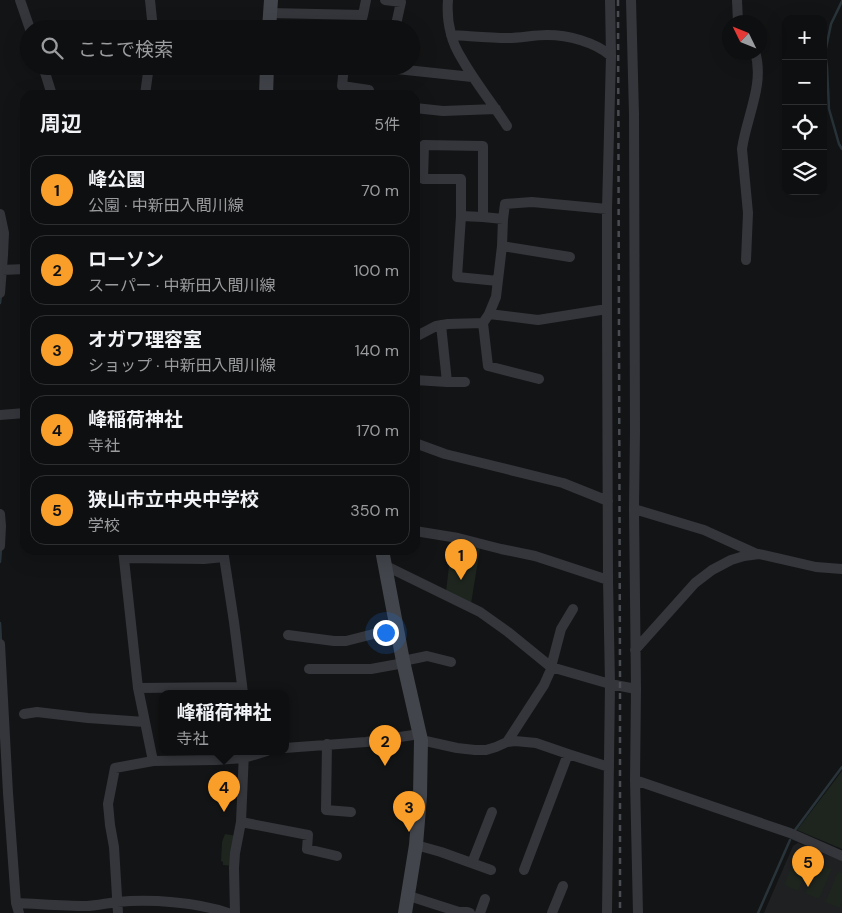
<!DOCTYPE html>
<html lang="ja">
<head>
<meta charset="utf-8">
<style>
  :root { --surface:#0e0f10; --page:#171819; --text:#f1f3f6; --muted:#9b9c9f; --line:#2e2f30; --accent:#f99e28 }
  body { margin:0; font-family:"DM Sans","Noto Sans JP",sans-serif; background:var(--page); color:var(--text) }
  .controls { position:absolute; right:15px; top:15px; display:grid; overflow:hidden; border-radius:10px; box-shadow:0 5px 20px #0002 }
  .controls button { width:45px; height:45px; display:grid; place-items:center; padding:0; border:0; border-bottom:1px solid var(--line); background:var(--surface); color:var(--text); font:25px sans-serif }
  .compass { position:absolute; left:722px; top:15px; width:45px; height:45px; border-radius:50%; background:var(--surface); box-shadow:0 5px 20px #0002; rotate:313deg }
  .you { position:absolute; left:385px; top:632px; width:18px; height:18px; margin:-12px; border:4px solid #fff; border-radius:50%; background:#1a73e8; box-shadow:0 0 0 8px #1a73e833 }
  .badge { display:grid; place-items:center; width:32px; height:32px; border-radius:50%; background:var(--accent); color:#111; font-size:16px; font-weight:700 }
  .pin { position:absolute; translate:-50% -41px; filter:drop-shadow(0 1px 2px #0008) }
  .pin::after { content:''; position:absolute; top:26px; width:18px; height:15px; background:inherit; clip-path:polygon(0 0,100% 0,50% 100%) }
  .popup { position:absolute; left:159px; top:690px; width:130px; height:65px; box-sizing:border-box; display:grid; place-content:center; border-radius:10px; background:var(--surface); filter:drop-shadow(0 1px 4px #0005); font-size:16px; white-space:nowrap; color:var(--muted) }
  .popup b { font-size:19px; color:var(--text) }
  .popup::after { content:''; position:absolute; left:50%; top:100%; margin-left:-10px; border:10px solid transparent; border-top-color:var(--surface) }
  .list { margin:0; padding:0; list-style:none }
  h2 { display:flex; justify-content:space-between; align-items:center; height:65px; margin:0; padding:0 20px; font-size:21px }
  h2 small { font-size:16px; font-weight:400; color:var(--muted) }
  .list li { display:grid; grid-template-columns:32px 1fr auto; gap:15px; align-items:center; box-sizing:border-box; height:70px; margin:0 10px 10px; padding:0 10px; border:1px solid var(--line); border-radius:15px }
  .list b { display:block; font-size:19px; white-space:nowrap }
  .list p { margin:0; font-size:16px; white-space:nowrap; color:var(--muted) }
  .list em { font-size:16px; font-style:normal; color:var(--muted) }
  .icon { flex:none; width:28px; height:28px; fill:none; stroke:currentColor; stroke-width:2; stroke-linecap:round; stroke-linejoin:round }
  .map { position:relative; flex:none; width:842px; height:913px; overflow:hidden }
  .search { position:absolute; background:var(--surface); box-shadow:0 5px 20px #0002; left:20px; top:20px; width:400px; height:55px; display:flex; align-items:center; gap:12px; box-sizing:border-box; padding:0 18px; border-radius:28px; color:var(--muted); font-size:19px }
  .panel { position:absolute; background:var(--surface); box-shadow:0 5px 20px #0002; left:20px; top:90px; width:400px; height:465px; border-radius:15px }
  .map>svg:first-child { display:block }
  .built { fill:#1f2022 }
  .green { fill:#1d251e }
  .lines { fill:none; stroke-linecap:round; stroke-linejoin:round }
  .stream { stroke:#29343a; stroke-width:2.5 }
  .minor { stroke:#34363b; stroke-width:10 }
  .secondary { stroke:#42454b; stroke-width:14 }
  .rail { stroke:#494c52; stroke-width:2.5; stroke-dasharray:6 5; stroke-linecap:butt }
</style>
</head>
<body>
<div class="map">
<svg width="842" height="913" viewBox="0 0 842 913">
  <rect width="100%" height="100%" fill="#131415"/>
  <!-- built -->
  <path class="built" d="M798,843L842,861V913H764L793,846Z"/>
  <!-- green -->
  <path class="green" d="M463,543L480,548L471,604L446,592L449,566L459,568Z
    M842,771V849L797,830Z
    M225,834L237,836L232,866L223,865V862L221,861L222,842Z
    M797,854L812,860L798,891L784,885Z
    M818,863L832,869L819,899L805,893Z
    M838,872L842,873V902L839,908L825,902Z"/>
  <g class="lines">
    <!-- stream -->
    <path class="stream" d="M842,1L831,24L825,53L827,67L829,109L839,144L842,149
      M0,303L1,295
      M0,562L1,548
      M0,623L1,642
      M795,830L842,767
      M758,913L790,840"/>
    <!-- minor -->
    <path class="minor" d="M20,0L30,29
      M150,0L153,29
      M385,0L401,2L395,29
      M448,0C447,12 448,23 451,34C453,43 457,51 462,59C475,82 492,103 507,126
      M631,0L634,114L635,431L634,509L636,689L635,780L638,913
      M737,0L738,22
      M270,13L363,15
      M359,29L363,15L366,0
      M451,35C470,36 489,38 508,38C521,38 534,35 547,35C568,35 595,42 611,56
      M43,66L52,95
      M344,66L342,86L369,90L368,95
      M398,66L397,69L472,77
      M145,95L147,80L149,66
      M415,108L443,111L496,109
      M0,214L4,233L3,255L0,293
      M461,216L483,217
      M502,246L570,257
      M746,260L748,213L742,149C746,118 765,84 755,52
      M2,270L25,269
      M498,281L457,277L461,216V179H423L424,145L483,146V217L503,219
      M489,314L538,320L607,309
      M415,337L436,326L448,324L483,323
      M539,379L488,366L483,323L489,314L496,297L502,246L503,219L505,204L532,202L607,209
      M415,380L447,382L441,325
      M447,382H465
      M0,415L25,413
      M415,443L445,454L563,483L608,501
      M634,509L704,530L757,554
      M0,514L1,526L0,546
      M415,531L458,538L501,549L535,556L608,580
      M123,550L138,688L153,761
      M223,550L234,622L243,693
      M124,558L204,559L224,557
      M384,565L480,612L508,632L551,667L610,684L636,689
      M288,635L334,641H346L397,628
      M0,644L8,793L16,903L19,913
      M635,650L695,583L712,570L731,560L744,556L759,554L816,567L842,569
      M403,661L427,656L451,662
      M551,667L561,629L573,609
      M309,669H371L404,663
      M138,688L242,687
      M24,714L37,712L88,718L145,722
      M421,740L457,748L475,750H486L496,747L507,742L515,741L536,743L568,754L609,767
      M507,742L544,685L552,667
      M327,744L326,810L351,812
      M285,748L366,742L420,734
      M635,780L790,833L842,856
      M241,822L308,835L307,849L337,856
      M416,845L441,852L491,870
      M472,863L492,812
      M524,870L568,754
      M409,896L459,912H467L470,913
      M16,903C40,904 63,906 86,906C96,906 107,903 117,902C151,899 196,902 228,913
      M118,913L114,847L110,825L108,804L115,768L153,761L216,760L244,758L267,751
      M235,913L234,868L235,853L241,822L244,752
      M480,913L485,899
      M552,913L563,886
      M607,913L610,684L608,580L607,309V209L611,56L610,0"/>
    <!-- secondary -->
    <path class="secondary" d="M269,29L271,0
      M266,95L267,66
      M382,550L403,661L421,740L420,796L416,845L405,913"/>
    <!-- rail -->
    <path class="rail" d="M618,0L620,674V913"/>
  </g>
</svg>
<div class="controls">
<button>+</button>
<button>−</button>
<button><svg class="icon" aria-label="locate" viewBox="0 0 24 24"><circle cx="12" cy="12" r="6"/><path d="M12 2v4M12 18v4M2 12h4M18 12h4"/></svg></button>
<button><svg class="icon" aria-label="layers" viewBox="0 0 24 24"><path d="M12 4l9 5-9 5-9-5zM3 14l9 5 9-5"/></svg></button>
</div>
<svg class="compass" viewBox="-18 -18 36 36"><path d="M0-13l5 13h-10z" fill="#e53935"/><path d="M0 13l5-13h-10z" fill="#9b9c9f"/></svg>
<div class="you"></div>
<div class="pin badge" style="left:461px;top:580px">1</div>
<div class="pin badge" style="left:385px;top:766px">2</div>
<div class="pin badge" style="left:409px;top:832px">3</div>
<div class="pin badge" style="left:224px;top:812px">4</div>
<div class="popup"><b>峰稲荷神社</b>寺社</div>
<div class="pin badge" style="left:808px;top:887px">5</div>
<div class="search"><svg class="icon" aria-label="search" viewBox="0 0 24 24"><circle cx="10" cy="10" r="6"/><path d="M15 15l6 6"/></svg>ここで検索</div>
<section class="panel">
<h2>周辺<small>5件</small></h2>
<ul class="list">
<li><span class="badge">1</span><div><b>峰公園</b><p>公園 · 中新田入間川線</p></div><em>70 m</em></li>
<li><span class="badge">2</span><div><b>ローソン</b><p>スーパー · 中新田入間川線</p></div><em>100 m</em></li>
<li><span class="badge">3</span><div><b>オガワ理容室</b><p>ショップ · 中新田入間川線</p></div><em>140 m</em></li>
<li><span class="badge">4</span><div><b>峰稲荷神社</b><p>寺社</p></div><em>170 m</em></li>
<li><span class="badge">5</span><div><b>狭山市立中央中学校</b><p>学校</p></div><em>350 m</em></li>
</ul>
</section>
</div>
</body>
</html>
